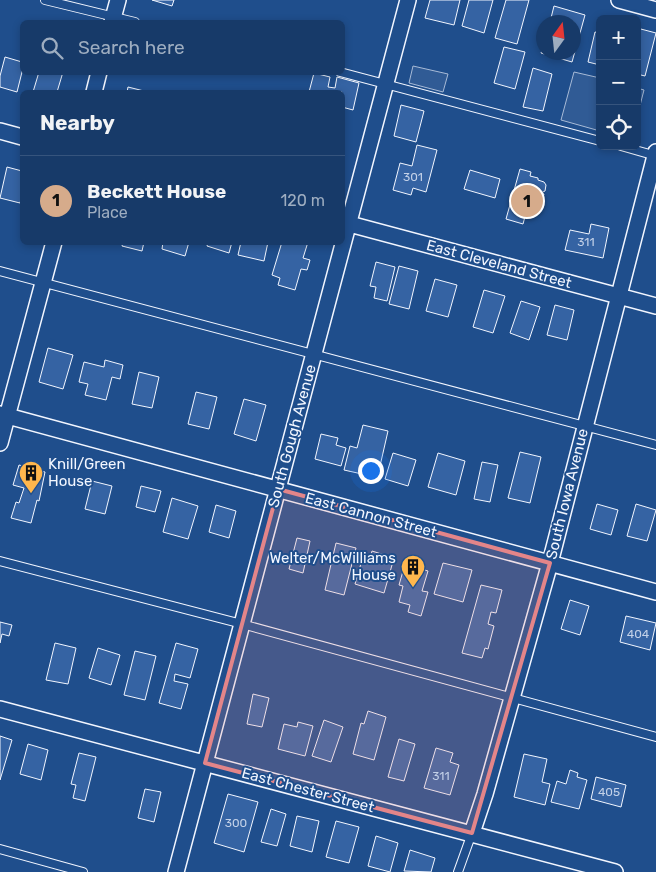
<!DOCTYPE html>
<html lang="en">
<head>
<meta charset="utf-8">
<style>
  :root { --surface:#173a69; --page:#244571; --text:#f1f3f6; --muted:#9eadc0; --line:#36547d; --accent:#d6ab8b }
  body { margin:0; font-family:Rubik,sans-serif; background:var(--page); color:var(--text) }
  .controls { position:absolute; right:15px; top:15px; display:grid; overflow:hidden; border-radius:8px; box-shadow:0 2px 8px #0003 }
  .controls button { width:45px; height:45px; display:grid; place-items:center; padding:0; border:0; border-bottom:1px solid var(--line); background:var(--surface); color:var(--text); font:25px sans-serif }
  .compass { position:absolute; left:536px; top:15px; width:45px; height:45px; border-radius:50%; background:var(--surface); box-shadow:0 2px 8px #0003; rotate:15deg }
  .you { position:absolute; left:370px; top:470px; width:18px; height:18px; margin:-12px; border:4px solid #fff; border-radius:50%; background:#1a73e8; box-shadow:0 0 0 8px #1a73e833 }
  .badge { display:grid; place-items:center; width:32px; height:32px; border-radius:50%; background:var(--accent); color:#111; font-size:16px; font-weight:700 }
  .pin { position:absolute; translate:-50% -50%; border:2px solid #fff; box-shadow:0 1px 5px #0006 }
  .list { margin:0; padding:0; list-style:none }
  h2 { display:flex; justify-content:space-between; align-items:center; height:65px; margin:0; padding:0 20px; font-size:21px }
  h2 small { font-size:16px; font-weight:400; color:var(--muted) }
  .list li { display:grid; grid-template-columns:32px 1fr auto; gap:15px; align-items:center; box-sizing:border-box; height:90px; padding:0 20px; border-top:1px solid var(--line) }
  .list b { display:block; font-size:19px; white-space:nowrap }
  .list p { margin:0; font-size:16px; white-space:nowrap; color:var(--muted) }
  .list em { font-size:16px; font-style:normal; color:var(--muted) }
  .icon { flex:none; width:28px; height:28px; fill:none; stroke:currentColor; stroke-width:2; stroke-linecap:round; stroke-linejoin:round }
  .map { position:relative; flex:none; width:656px; height:872px; overflow:hidden }
  .search { position:absolute; background:var(--surface); box-shadow:0 2px 8px #0003; left:20px; top:20px; width:325px; height:55px; display:flex; align-items:center; gap:12px; box-sizing:border-box; padding:0 18px; border-radius:8px; color:var(--muted); font-size:19px }
  .panel { position:absolute; background:var(--surface); box-shadow:0 2px 8px #0003; left:20px; top:90px; width:325px; height:155px; border-radius:8px }
  .map>svg:first-child { display:block }
  .built { fill:#305b95; stroke:#a8bbd7 }
  .building { fill:#3563a3; stroke:#f2f6ff }
  .lines { fill:none; stroke-linecap:round; stroke-linejoin:round }
  .service-casing { stroke:#f2f6ff; stroke-width:10 }
  .minor-casing { stroke:#f2f6ff; stroke-width:18 }
  .service { stroke:#1f4e8c; stroke-width:8 }
  .minor { stroke:#1f4e8c; stroke-width:15 }
  .marked { fill:#e38589; fill-opacity:0.2; stroke:#e38589; stroke-width:4; stroke-linejoin:round }
  .labels { text-anchor:middle; dominant-baseline:central; stroke-width:4; stroke-linejoin:round; paint-order:stroke }
  .number-label { font-size:12px; fill:#c3d1e8 }
  .street-label { font-size:15px; fill:#f2f6ff; stroke:#1f4e8c }
  .poi-label { font-size:15px; fill:#f2f6ff; stroke:#1f4e8c; text-anchor:start }
</style>
</head>
<body>
<div class="map">
<svg width="656" height="872" viewBox="0 0 656 872">
  <rect width="100%" height="100%" fill="#1f4e8c"/>
  <!-- built -->
  <path class="built" d="M413,66L448,74L443,92L409,83Z
    M574,72L600,78V131L561,120Z
    M637,88L644,90L637,117Z"/>
  <!-- building -->
  <path class="building" d="M152,0H174L172,6Z
    M430,0H460L454,25L425,18Z
    M469,0H493L484,33L462,26Z
    M506,0H529L517,44L495,38Z
    M554,6L585,15L572,62L541,53L544,45V52H574V22H550Z
    M637,28L656,33L645,76L637,74Z
    M595,32L600,33V65L588,62Z
    M504,47L525,52L515,89L494,83Z
    M5,57L22,62V72L17,92L0,87V76Z
    M533,68L552,74L543,111L523,107Z
    M39,72H63L57,92H33Z
    M314,73L330,77L328,87L335,88L337,77L359,83L353,110L342,107V92H309Z
    M128,87L148,92H127Z
    M401,105L424,111L416,142L394,136Z
    M417,145L437,150L426,192L413,188L411,195L393,190L400,163L412,166Z
    M7,167L22,171V195L20,203L0,198Z
    M520,169L531,172L530,176L538,178V180L544,182L546,185L545,191L541,193L544,194L539,212L527,209L523,224L506,219Z
    M470,170L500,179L495,198L464,189Z
    M591,224L609,228L603,258L565,250L570,230L589,234Z
    M123,242H144L142,251L122,246Z
    M163,242H189L185,256L162,249Z
    M208,242H232L229,253L207,246Z
    M241,242H268L264,261L238,255Z
    M282,242H308L303,258L310,260L307,270L301,269L295,290L278,285L280,278L272,275Z
    M376,262L395,267L387,301L374,298L376,287L370,286Z
    M399,266L418,271L409,309L389,304Z
    M435,279L457,285L448,317L426,311Z
    M484,290L505,296L493,333L473,327Z
    M521,301L540,307L529,340L510,333Z
    M555,305L574,310L567,340L547,335Z
    M48,348L73,355L63,389L39,382Z
    M105,360L123,365L120,379L112,377L106,400L85,395L88,384L79,382L84,362L104,367Z
    M139,372L159,377L152,408L132,404Z
    M196,392L217,397L209,429L188,424Z
    M244,399L266,405L256,441L234,434Z
    M363,425L388,431L380,466L365,462L362,474L344,470L350,446L357,448Z
    M321,434L338,438L336,445L346,448L341,466L315,459Z
    M520,452L541,457L530,503L508,498Z
    M393,453L416,460L408,486L385,479Z
    M438,453L465,461L456,495L428,487Z
    M482,462L498,465L490,502L474,499Z
    M19,465L45,472L39,501L37,500L31,523L11,518L16,502L19,503L24,488L13,485Z
    M92,481L112,486L105,514L85,509Z
    M141,486L161,491L155,512L136,507Z
    M172,498L198,506L188,539L163,532Z
    M597,504L618,510L611,535L590,529Z
    M636,504L656,510L647,541L627,536Z
    M216,505L236,511L229,538L209,532Z
    M297,538L310,541L303,573L289,569Z
    M336,543L356,548L344,595L325,590Z
    M372,551L394,558L384,593L355,584L362,560L369,562Z
    M443,563L472,570L463,602L434,594Z
    M405,564L428,571L422,591L428,592L421,616L408,612L410,605L399,602L403,586L399,585Z
    M481,585L502,590L496,613L491,612L488,624L494,626L488,649L485,648L482,658L462,653Z
    M570,600L589,606L580,635L561,629Z
    M626,616L656,623L650,650L620,642Z
    M0,622L12,625L9,636L2,634L0,643Z
    M55,643L76,648L68,684L46,680Z
    M176,643L198,649L190,678L175,674L174,681L188,684L181,709L159,703Z
    M98,648L120,655L111,685L89,678Z
    M135,651L156,656L145,700L124,695Z
    M253,694L269,698L262,727L247,724Z
    M368,711L386,717L374,760L353,754L361,723L364,724Z
    M324,720L343,727L331,762L312,756Z
    M298,722L313,726L305,756L278,749L284,724L297,727Z
    M0,736L12,740L0,780Z
    M399,739L415,744L404,781L388,777Z
    M28,744L48,750L41,780L20,774Z
    M436,748L453,753L450,762L459,765L450,795L424,788Z
    M79,753L96,757L85,801L73,798L76,785L71,784Z
    M524,754L547,759L542,782L550,784L545,805L514,797Z
    M570,770L578,773L577,777L587,780L579,809L551,802L557,781L566,784Z
    M596,777L626,785L621,807L591,799Z
    M145,789L161,792L154,822L138,818Z
    M228,794L258,802L244,852L214,843Z
    M271,809L286,814L277,846L261,842Z
    M297,816L319,821L312,852L290,846Z
    M336,821L359,827L349,863L326,857Z
    M376,836L398,843L390,872L368,866Z
    M410,850L435,858L431,872L404,871Z"/>
  <g class="lines">
    <defs>
      <path id="service" d="M45,0L135,22
        M340,72L600,141
        M621,146L656,156
        M0,271L656,445
        M0,561L242,624L656,737
        M0,849L83,872
        M458,872L472,833"/>
      <path id="minor" d="M619,0L656,10
        M112,22L118,0
        M94,92L99,72
        M0,131L22,137
        M342,222L656,306
        M0,414L656,592
        M0,443L54,242
        M0,709L615,872
        M472,833L485,794L550,563L656,152
        M176,872L408,0"/>
    </defs>
    <!-- service casing -->
    <use href="#service" class="service-casing"/>
    <!-- minor casing -->
    <use href="#minor" class="minor-casing"/>
    <!-- service -->
    <use href="#service" class="service"/>
    <!-- minor -->
    <use href="#minor" class="minor"/>
  </g>
  <!-- marked area -->
  <path class="marked" d="M278,489L550,563L472,833L205,763Z"/>
  <!-- icons -->
  <defs>
    <symbol id="building-pin" viewBox="-11 -11 22 30"><path d="M0 17L-7.5 6A9.5 9.5 0 1 1 7.5 6Z" fill="#ffb74d" stroke="#1f4e8c"/><path d="M-4-6H4V6H1V3H-1V6H-4ZM-2.5-4.3h1.7v1.8h-1.7ZM.8-4.3h1.7v1.8H.8ZM-2.5-1h1.7V.8h-1.7ZM.8-1h1.7V.8H.8Z" fill="#111"/></symbol>
  </defs>
  <g fill-rule="evenodd">
    <use href="#building-pin" x="17" y="459" width="28" height="38"/>
    <use href="#building-pin" x="399" y="553" width="28" height="38"/>
  </g>
  <g class="labels">
    <!-- number labels -->
    <g class="number-label">
      <text x="413" y="177">301</text>
      <text x="586" y="242">311</text>
      <text x="638" y="634">404</text>
      <text x="441" y="776">311</text>
      <text x="609" y="792">405</text>
      <text x="236" y="823">300</text>
    </g>
    <!-- street labels -->
    <g class="street-label">
      <text transform="translate(499 264) rotate(15)">East Cleveland Street</text>
      <text transform="translate(292 436) rotate(-75)">South Gough Avenue</text>
      <text transform="translate(567 494) rotate(-76)">South Iowa Avenue</text>
      <text transform="translate(371 515) rotate(15)">East Cannon Street</text>
      <text transform="translate(308 790) rotate(15)">East Chester Street</text>
    </g>
    <!-- poi labels -->
    <g class="poi-label">
      <text x="48" y="464">Knill/Green<tspan x="48" dy="17">House</tspan></text>
      <text x="396" y="558" text-anchor="end">Welter/McWilliams<tspan x="396" dy="17">House</tspan></text>
    </g>
  </g>
</svg>
<div class="controls">
<button>+</button>
<button>−</button>
<button><svg class="icon" aria-label="locate" viewBox="0 0 24 24"><circle cx="12" cy="12" r="6"/><path d="M12 2v4M12 18v4M2 12h4M18 12h4"/></svg></button>
</div>
<svg class="compass" viewBox="-18 -18 36 36"><path d="M0-13l5 13h-10z" fill="#e53935"/><path d="M0 13l5-13h-10z" fill="#9eadc0"/></svg>
<div class="you"></div>
<div class="pin badge" style="left:527px;top:201px">1</div>
<div class="search"><svg class="icon" aria-label="search" viewBox="0 0 24 24"><circle cx="10" cy="10" r="6"/><path d="M15 15l6 6"/></svg>Search here</div>
<section class="panel">
<h2>Nearby<small></small></h2>
<ul class="list">
<li><span class="badge">1</span><div><b>Beckett House</b><p>Place</p></div><em>120 m</em></li>
</ul>
</section>
</div>
</body>
</html>
